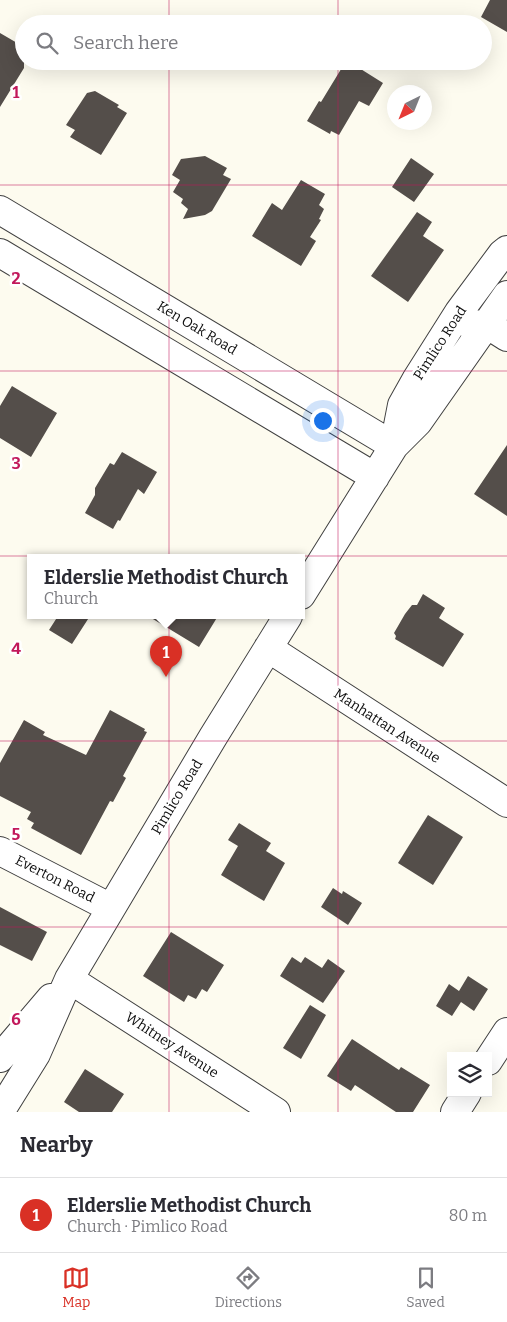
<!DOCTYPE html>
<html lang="en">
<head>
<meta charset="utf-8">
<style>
  :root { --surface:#fff; --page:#f7f7f7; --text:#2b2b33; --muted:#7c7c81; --line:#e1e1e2; --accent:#d93025 }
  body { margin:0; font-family:Bitter,serif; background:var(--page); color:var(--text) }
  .controls { position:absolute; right:15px; bottom:15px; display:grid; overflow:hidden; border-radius:0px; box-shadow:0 5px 20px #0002 }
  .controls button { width:45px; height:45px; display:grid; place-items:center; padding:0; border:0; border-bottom:1px solid var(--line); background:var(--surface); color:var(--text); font:25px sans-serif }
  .compass { position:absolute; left:387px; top:85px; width:45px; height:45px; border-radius:50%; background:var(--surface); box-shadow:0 5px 20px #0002; rotate:223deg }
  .you { position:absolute; left:322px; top:420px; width:18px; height:18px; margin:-12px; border:4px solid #fff; border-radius:50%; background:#1a73e8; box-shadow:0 0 0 8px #1a73e833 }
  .badge { display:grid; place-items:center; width:32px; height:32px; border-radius:50%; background:var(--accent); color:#fff; font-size:16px; font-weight:700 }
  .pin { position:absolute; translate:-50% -41px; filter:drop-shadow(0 1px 2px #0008) }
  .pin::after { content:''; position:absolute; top:26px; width:18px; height:15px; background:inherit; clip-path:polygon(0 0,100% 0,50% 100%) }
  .popup { position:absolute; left:27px; top:554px; width:278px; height:65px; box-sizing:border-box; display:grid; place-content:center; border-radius:0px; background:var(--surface); filter:drop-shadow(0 1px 4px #0005); font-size:16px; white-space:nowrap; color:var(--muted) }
  .popup b { font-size:19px; color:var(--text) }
  .popup::after { content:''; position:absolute; left:50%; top:100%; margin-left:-10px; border:10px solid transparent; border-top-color:var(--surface) }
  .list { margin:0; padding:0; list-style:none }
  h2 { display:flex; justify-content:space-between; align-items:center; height:65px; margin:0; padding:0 20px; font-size:21px }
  h2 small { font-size:16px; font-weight:400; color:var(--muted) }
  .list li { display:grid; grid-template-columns:32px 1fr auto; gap:15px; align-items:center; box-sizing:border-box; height:75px; padding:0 20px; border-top:1px solid var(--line) }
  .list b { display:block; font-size:19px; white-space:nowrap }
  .list p { margin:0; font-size:16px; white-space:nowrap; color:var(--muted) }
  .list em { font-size:16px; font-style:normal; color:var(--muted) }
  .icon { flex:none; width:28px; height:28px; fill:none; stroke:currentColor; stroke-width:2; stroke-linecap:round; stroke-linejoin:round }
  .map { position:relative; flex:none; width:507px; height:1112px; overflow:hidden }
  .search { position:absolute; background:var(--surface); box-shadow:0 5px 20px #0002; left:15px; right:15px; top:15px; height:55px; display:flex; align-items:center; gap:12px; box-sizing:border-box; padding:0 18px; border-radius:28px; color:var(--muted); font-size:19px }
  .sheet { height:140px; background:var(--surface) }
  nav { display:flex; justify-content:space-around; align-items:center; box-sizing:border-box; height:70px; border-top:1px solid var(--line); background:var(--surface); font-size:14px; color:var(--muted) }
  nav a { display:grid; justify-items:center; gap:2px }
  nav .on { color:var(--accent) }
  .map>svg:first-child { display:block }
  .building { fill:#544e4a }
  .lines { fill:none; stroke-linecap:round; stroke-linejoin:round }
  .minor-casing { stroke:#404040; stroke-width:30 }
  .minor { stroke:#fff; stroke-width:28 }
  .grid { fill:none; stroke:#c2185b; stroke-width:1; stroke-opacity:0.55 }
  .labels { text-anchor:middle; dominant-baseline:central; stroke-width:5; stroke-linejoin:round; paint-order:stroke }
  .street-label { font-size:14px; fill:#0d0d0d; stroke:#fff }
  .grid-label { font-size:16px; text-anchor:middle; font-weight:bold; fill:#c2185b; stroke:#fff; stroke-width:5; stroke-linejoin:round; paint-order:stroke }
</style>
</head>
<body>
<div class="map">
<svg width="507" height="1112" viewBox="0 0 507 1112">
  <rect width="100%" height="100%" fill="#fdfbef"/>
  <!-- building -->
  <path class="building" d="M490,0H507V32L481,17Z
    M0,33L24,47V68L0,107Z
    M346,61H348L383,83L369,106L359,101L339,135L331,131L330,134L307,121L319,101L321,102Z
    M95,91L119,105L117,107L127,113L101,155L70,137L75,130L66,125L87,93Z
    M205,156L227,168L223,175L231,179L212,211L205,215L183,219L188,209L181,203L183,199L173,192L180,180L172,175L181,159Z
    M411,158L434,174L414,202L392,187Z
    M301,180L325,194L319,205L324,209L319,219L321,220L310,237L316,241L301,266L252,236L272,203L282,210Z
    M417,212L432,222L423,236L444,250L408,302L371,276Z
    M12,386L57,413L31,457L0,438V406Z
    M507,445V516L474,494Z
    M122,452L157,472L144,494L138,489L120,521L118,520L113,529L85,513L95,495V488L110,463L114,465Z
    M423,594L445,608L439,618L464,634L443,667L395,639L396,636L394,633L405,614L412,605H417Z
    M58,616H90L72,644L49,630Z
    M148,616H218L199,647Z
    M110,710L145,729L144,731L147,732L123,776L126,778L113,802L110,801L81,855L31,828L34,823L27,819L31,812L0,796V763L24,720L45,732L43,735L86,755Z
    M428,815L463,837L433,885L398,863Z
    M239,823L271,843L266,851L285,863L264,901L221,875L238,846L228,840Z
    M333,888L342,894L343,891L362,903L348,925L321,907Z
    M0,907L47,932L32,961L0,945Z
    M171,932L224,965L207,992L202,989L196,999L188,995L184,1002L143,976Z
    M292,957L301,963L305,957L322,968L328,959L345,971L323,1003L280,976Z
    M468,976L488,989L474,1011L461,1002L452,1016L436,1006L449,984L459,991Z
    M310,1005L326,1015L301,1059L283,1048Z
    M352,1039L399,1070L401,1067L430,1085L413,1112H396L355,1085L351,1091L327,1076Z
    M85,1069L124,1094L112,1112H79L64,1102Z"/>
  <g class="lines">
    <defs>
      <path id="minor" d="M0,210L394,446
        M0,253L375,477
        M469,324L488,325L507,337
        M394,446L402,405L416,380L459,312L502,254L507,250
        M301,595L394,446L418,422L507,295
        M268,648L507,803
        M0,851L111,908
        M69,979L276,1112
        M0,1058L51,998
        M488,1061L507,1032
        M0,1112L36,1054L69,979L213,737L288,616
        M455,1112L467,1093"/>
    </defs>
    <!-- minor casing -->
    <use href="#minor" class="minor-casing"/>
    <!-- minor -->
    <use href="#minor" class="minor"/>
  </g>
  <!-- grid -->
  <path class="grid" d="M169,0V24M338,0V24M169,61V1112M338,61V1112M0,185H507M0,371H507M0,556H507M0,741H507M0,927H507"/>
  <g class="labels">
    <!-- street labels -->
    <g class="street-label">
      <text transform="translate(197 328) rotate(31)">Ken Oak Road</text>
      <text transform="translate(440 343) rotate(-57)">Pimlico Road</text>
      <text transform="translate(387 726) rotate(33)">Manhattan Avenue</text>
      <text transform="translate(177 797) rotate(-59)">Pimlico Road</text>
      <text transform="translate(55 879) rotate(27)">Everton Road</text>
      <text transform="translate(172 1045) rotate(33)">Whitney Avenue</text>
    </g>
  </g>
  <g class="grid-label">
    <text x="16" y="98">1</text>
    <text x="16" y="284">2</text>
    <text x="16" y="469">3</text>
    <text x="16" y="654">4</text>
    <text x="16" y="840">5</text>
    <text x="16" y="1025">6</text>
  </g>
</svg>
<div class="controls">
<button><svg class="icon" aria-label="layers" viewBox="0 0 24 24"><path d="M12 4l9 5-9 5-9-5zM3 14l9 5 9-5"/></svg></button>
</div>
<svg class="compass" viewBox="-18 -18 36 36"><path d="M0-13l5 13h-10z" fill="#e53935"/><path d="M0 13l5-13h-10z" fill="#7c7c81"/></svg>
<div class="you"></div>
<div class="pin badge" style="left:166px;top:677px">1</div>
<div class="popup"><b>Elderslie Methodist Church</b>Church</div>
<div class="search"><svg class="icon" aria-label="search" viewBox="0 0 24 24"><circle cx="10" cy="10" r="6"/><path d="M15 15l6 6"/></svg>Search here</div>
</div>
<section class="sheet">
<h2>Nearby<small></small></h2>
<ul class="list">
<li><span class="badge">1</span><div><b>Elderslie Methodist Church</b><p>Church · Pimlico Road</p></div><em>80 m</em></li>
</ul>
</section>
<nav>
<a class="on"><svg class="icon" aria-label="map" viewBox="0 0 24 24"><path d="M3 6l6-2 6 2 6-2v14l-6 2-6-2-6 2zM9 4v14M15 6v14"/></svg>Map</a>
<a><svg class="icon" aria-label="directions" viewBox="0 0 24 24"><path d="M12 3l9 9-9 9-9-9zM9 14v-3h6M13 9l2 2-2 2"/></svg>Directions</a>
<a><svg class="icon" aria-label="saved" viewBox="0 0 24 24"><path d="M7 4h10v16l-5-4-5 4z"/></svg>Saved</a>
</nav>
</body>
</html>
